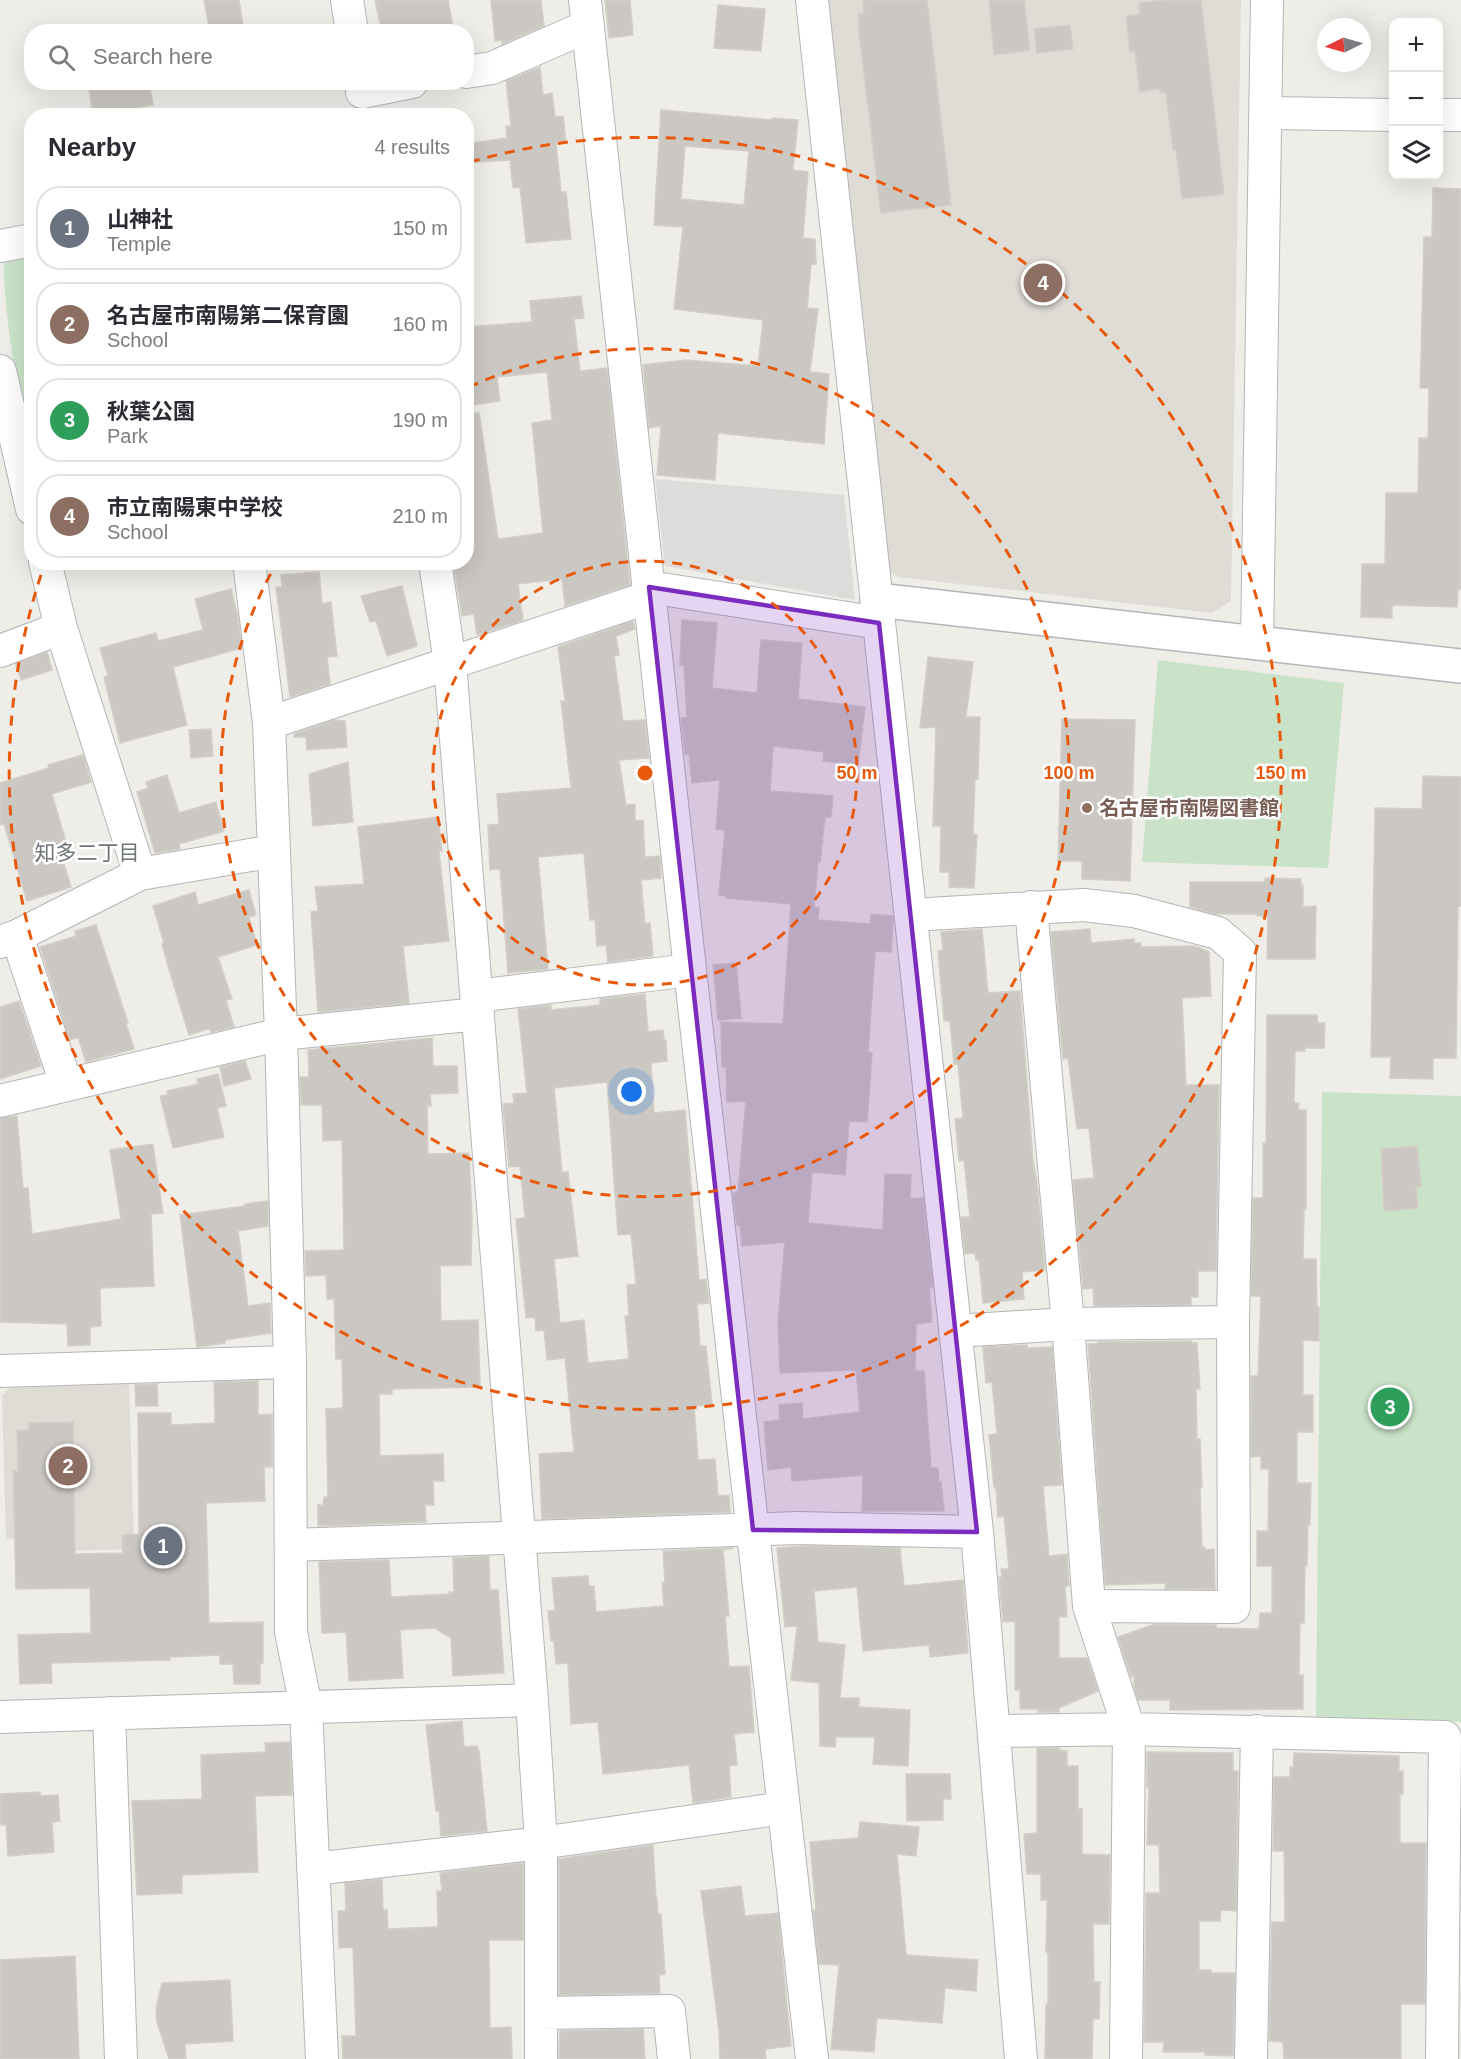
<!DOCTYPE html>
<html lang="en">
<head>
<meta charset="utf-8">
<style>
  :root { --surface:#fff; --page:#f7f7f7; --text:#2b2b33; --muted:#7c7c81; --line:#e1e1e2; --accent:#d54848 }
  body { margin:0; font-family:Arial,"Noto Sans JP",sans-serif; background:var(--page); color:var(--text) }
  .controls { position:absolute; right:18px; top:18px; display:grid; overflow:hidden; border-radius:12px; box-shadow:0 6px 24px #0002 }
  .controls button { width:54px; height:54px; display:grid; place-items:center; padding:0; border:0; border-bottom:2px solid var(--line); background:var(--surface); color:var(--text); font:30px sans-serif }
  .compass { position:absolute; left:1317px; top:18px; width:54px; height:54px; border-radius:50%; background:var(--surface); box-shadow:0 6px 24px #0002; rotate:265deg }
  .you { position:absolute; left:632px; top:1092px; width:21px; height:21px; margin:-15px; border:4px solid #fff; border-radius:50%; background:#1a73e8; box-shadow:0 0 0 9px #1a73e833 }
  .badge { display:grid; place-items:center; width:39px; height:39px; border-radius:50%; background:var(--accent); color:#fff; font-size:20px; font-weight:700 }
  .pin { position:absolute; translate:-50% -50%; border:3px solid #fff; box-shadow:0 2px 6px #0006 }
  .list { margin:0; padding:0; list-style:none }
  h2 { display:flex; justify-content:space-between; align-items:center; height:78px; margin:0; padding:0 24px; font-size:26px }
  h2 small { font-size:20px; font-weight:400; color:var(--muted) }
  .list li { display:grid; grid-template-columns:39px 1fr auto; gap:18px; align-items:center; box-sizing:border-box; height:84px; margin:0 12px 12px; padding:0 12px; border:2px solid var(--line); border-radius:24px }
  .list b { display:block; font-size:22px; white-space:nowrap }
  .list p { margin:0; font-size:20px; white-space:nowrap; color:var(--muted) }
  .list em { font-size:20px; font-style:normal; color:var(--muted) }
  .icon { flex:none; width:33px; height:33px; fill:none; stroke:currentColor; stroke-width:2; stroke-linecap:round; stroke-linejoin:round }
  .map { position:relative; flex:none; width:1461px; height:2059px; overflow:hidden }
  .search { position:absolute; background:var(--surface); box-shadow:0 6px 24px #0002; left:24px; top:24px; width:450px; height:66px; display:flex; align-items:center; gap:15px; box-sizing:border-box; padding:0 21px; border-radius:24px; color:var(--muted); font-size:22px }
  .panel { position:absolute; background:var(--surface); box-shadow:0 6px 24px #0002; left:24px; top:108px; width:450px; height:462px; border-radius:24px }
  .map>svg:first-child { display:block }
  .industrial { fill:#dedcda }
  .education { fill:#dfdcd6 }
  .green { fill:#cae3c8 }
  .building { fill:#cbc8c4; stroke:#d3cec7; stroke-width:1.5; fill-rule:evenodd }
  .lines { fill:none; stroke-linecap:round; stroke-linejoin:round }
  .minor-casing { stroke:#b3b5b8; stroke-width:34 }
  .tertiary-casing { stroke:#b3b5b8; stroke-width:36 }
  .minor { stroke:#fff; stroke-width:32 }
  .tertiary { stroke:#fff; stroke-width:33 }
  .marked { fill:#7b2cbf; fill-opacity:0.2; stroke:#7b2cbf; stroke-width:4.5; stroke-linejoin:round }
  .ring { fill:none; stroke:#e8590c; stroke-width:3; stroke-dasharray:10 8 }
  .education-dot { fill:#8d6e63; stroke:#fff; stroke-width:2 }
  .labels { text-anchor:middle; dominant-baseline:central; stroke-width:5; stroke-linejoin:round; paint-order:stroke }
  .education-label { font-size:20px; font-weight:bold; fill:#785e54; stroke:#fff; text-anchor:start }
  .neighbourhood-label { font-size:21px; fill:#707578; stroke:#fff }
  .centre { fill:#e8590c; stroke:#fff; stroke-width:3 }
  .ring-label { font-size:18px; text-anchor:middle; font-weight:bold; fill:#e8590c; stroke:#fff; stroke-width:5; stroke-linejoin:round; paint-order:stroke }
</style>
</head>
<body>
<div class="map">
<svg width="1461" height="2059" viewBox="0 0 1461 2059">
  <rect width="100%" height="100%" fill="#efede8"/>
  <!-- industrial -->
  <path class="industrial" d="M655,479L844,495L855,600L665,566Z"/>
  <!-- education -->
  <path class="education" d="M822,0H1241L1231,601L1212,613L898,577L880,567Z
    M129,1380L134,1549L61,1551L60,1536L6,1539L2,1396L13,1384Z"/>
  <!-- green -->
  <path class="green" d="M31,254V409L20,403C15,376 0,278 5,259Z
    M1158,660L1344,683L1328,868L1142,862Z
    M1322,1092L1461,1096V1722L1316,1719Z"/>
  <!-- building -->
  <path class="building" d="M204,0H239L244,32H210Z
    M375,0H448L454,32H382Z
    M491,0H541L544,26L502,44V40L495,41Z
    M605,0H630L633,35L609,38Z
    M863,0H927L951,205L881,213L858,25L859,14L864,13Z
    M989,0H1024L1030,50L994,55Z
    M1165,0H1201L1224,194L1182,199L1176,150H1173L1166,93H1160V89L1140,92L1135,51L1130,52L1126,16L1140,14L1139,3Z
    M718,5L765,9L761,51L714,48Z
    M1070,25L1073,49L1037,53L1034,29Z
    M540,67L543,95L552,93L555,117L563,116L566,142L556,143L561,192H566L571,239L526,243L520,187L513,188L510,160L466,163V144L507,138L506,126H511L506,81Z
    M88,82H149L153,105L93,115Z
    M661,110L772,120V118L798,120L793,170L808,172L803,238L815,239L816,264H811L807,308L818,309L810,372L829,374L824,444L718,433L715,480L657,475L661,426L649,428L643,365L686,360L758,366L763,320L674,309L683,227L654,225ZM685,146L749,151L744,205L681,199Z
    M1433,188L1461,189V589H1458L1457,607L1392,605V618L1361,617L1362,564H1385L1386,493H1418L1419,438H1428L1429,388H1420L1421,358L1424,237H1432Z
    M581,296L584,318L574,319L580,371L607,368L630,585L565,606L562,579L518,584L523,620L477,635L474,614L462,616L453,562H470L466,543V414L479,413L498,539L543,533L532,423L552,420L547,372L497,377L500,401L466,406V327L532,322L530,301Z
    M319,572L322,604L331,602L337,656L327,657L330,684L290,697L276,587H282L281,575Z
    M402,586L417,646L387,656L376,621L370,622L361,596Z
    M231,589L237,613L242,648L173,667L187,725L120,743L104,677L108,676L100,648L156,633L158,641L203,630L195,599Z
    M682,620L717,623L712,688L757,693L761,640L802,643L798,699L865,707L858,765L823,761L824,752L773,746L770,791L833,796L831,817H825L820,862H818L814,907L819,908L818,920L870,924L871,914L893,916V924L891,952L875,951L868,1053H872L867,1122L849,1121L845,1175L812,1172L808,1223L883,1230L885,1174L911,1175L910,1199L923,1198L933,1287L929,1288L932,1322L916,1324L915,1371H924L931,1468H938L939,1482H941L944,1511H862L863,1475L792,1481L791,1467L768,1470L764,1422L780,1420L779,1405L802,1403L803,1419L860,1412L856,1370L780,1373L778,1321L785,1242L742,1246L740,1224L737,1225L733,1193L738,1192L746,1101L727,1102L726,1067H722L721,1022L783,1024L791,904L726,898L727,896L719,895L725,830L716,829L720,780L692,783L689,754L685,755L681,718L687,717L684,666L680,665Z
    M633,621L635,629L616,636L619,655L614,656L623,721L645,720L649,758L619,760L626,805L635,804V821L643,820L645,857L660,856L661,878L641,880L645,924L650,923L653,956L608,962L606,945L597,946L595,920H590L584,853L538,857L548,969L508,973L500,869L490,870L488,825L499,824L497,794L571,788L561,701H565L558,647Z
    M47,652L52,670L21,680L16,664Z
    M928,657L973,662L966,717H980L978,779H975L973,834H977L974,888L949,887V872H940L941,826H933L936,727L920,728Z
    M1062,719L1135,720L1130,881L1082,879V861H1058Z
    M334,720L345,721L347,747L307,750L306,737H294V734Z
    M211,729L213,756L191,758L189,730Z
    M83,755L91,782L52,794L68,849L60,851L71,887L27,901L4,824L0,825V783L49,768L48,765Z
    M348,762L353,822L313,826L309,774Z
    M167,775L179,813L216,802L224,831L179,844L180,849L155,853L137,792L148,788L146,782Z
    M1423,776L1461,777V906H1458L1456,1058H1433V1079L1390,1078L1391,1057H1371L1375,808L1422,809Z
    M438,817L442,851H439L449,941L403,946L409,1003L318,1012L311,912L318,911L315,887L364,884L358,827Z
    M1265,878L1301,879V885H1303V907L1316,906L1315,959H1267L1268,916H1257V914H1215L1190,907V882H1262L1265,881Z
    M249,890L256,915L249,917L257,945L218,957L232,999L226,1000L234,1027L211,1032L210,1028L189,1035L168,966L162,944L164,943L153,906L195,892L198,905Z
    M96,925L128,1023L126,1024L134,1049L86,1062L78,1037L70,1040L40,947L76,936L75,931Z
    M982,929L988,993L1020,991L1033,1160L1037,1183L1045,1270L1022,1272L1024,1299L983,1303L979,1260H976L975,1253L965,1254L961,1217H970L964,1160L959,1161L955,1119L963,1118L958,1064H954L950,1021H944L938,951L943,950L941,932Z
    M1090,929L1091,943L1134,939V943H1141V947L1195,946L1209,952L1211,996L1182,998L1186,1085H1219L1216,1271H1198V1297H1191V1305L1094,1306L1093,1288L1083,1289L1073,1180L1094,1178L1089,1128L1077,1129L1068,1058L1063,1059L1051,932Z
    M736,963L741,1018L718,1020L713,965Z
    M645,994L648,1032L663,1030L664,1040H666L667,1061L651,1063L654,1113L685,1110L699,1280L706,1279L709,1303L697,1304L700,1346H706L712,1404L694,1406L698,1460L715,1459L718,1496L729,1495L730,1512L542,1519L539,1454L574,1452L565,1358L547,1360L544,1330L536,1331L535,1317L526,1318L516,1219L525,1218L520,1166L509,1167L503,1104L514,1103L513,1094L527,1093L518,1009L551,1005V1010L600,1005V999ZM607,1082L618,1235L631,1234L636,1284L627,1285L629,1316H625L629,1359L588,1363L584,1320L560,1323L554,1259L578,1256L568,1172H562L554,1088Z
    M19,1001L41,1066L0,1079V1007Z
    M1267,1015H1317L1318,1023H1325L1324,1048H1305V1051H1295L1294,1103H1299L1298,1110H1306V1209H1304L1303,1259H1316L1317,1307H1319V1341L1303,1340V1395H1313V1432H1297V1483H1311L1310,1525H1308L1307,1566H1305L1304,1623H1300L1299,1675H1303V1709L1170,1710V1700H1138L1134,1687V1675L1131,1677L1118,1637L1155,1624L1216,1625V1628L1259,1629L1260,1613H1272V1566H1257V1531H1268L1269,1469H1261V1456L1251,1457V1376H1258L1261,1296H1251L1253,1198H1263V1143H1266Z
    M432,1038L433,1066H457L458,1093L430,1094L431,1106L427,1105L428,1154L469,1153L472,1218L471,1265L440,1266L441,1321L478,1320L480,1387L392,1389V1394H379L380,1456L443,1454L444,1481H433L434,1505H425L426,1522L318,1526V1505H323L324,1497H328L326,1409L343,1408L342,1359H336L334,1299H327L326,1275L306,1276L305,1251L344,1250L342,1140L323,1141L322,1105H301L300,1077H309L308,1050Z
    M245,1061L251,1079L224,1086L220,1067Z
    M218,1074L226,1106L217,1108L224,1137L173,1148L160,1096L168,1095L167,1091L198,1084L197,1079Z
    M17,1116L23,1188H28L32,1234L121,1219L110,1150L153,1144L163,1213L151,1214L154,1286L100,1288L101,1326L90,1327V1345L68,1346L67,1324L0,1322V1118Z
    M1417,1146L1421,1186L1416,1187L1418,1208L1384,1211L1381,1149Z
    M268,1201V1226L238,1231L248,1306L270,1303L271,1333L225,1340V1343L197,1347L180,1215L245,1206V1204Z
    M1191,1341V1343H1197L1200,1389H1196L1197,1439H1200L1202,1487H1200L1202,1547H1205V1550L1214,1549L1215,1589H1165L1166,1583L1105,1585L1088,1344H1098V1342Z
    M1027,1345V1348L1052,1347L1062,1485L1043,1486L1049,1556L1067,1554L1069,1586H1065L1067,1617H1059V1658H1087L1098,1691L1059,1708V1712H1038V1709H1020V1690H1015V1621L1003,1622L999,1577H1002L1001,1569H1009L1004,1516L998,1517L996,1488H994L989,1435L997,1434L992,1382L986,1383L983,1347Z
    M258,1381V1415L272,1414V1467H264L265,1501L206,1503L209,1623L263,1622V1663H260V1684H234L233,1664H220V1655L170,1657V1660L51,1663L52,1683L20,1684L18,1635L91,1633L90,1588L16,1589L13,1471H18L17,1430H29V1423L73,1422L75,1554L123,1553L122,1535L139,1534L138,1413H171V1425L215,1423L214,1382Z
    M157,1384L158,1406H136L135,1385Z
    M805,1546L900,1548L904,1586L963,1580L968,1653L930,1657L929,1645L863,1651L857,1587L814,1591L818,1642L845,1645L840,1698H859V1707L910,1710L908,1766L873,1764L875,1737H836L835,1747L820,1746L819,1683L791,1680L797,1626L785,1627L777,1548Z
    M734,1548L723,1550L729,1616H725L729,1667L749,1666L754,1732L734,1734L737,1765L729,1766L731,1797L693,1803L689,1765L603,1774L598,1722L571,1724L568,1663L556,1664L554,1641H551L548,1611L555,1610L552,1578L588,1576L589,1586H594L596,1612L664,1606L662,1583L665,1582L663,1551Z
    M489,1556L490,1590H498L504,1673L453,1676L451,1638L435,1628L400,1630L403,1678L349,1681L346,1632L322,1633L319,1562L389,1560L391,1597L449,1594V1592H454L453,1558Z
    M462,1721L464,1747L477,1746L479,1751L487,1831L441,1836L439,1811H436L426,1725Z
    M290,1742L292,1795L255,1796L258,1872L182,1875V1893L137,1895L132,1801L202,1799L201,1755L266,1752L265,1743Z
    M1037,1748H1059V1750L1067,1751V1766H1078V1809H1082V1854L1110,1855L1109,1924H1093L1094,1982H1100L1099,2019H1093L1092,2059H1045L1046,2004H1048V1952H1046L1047,1900H1041V1874H1027L1024,1834L1037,1833Z
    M1147,1752L1233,1753V1771H1238L1236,1911L1221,1910L1220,1921H1199V1970H1211V1973H1235L1233,2056L1205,2055V2052H1163L1164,2042H1144L1146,1893H1160L1159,1845H1147L1149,1787H1147Z
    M1294,1753L1399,1756V1771H1403V1794H1400V1843H1426L1425,2004H1401V2059H1284L1283,2042L1269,2041L1272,1922H1285L1284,1851H1273L1274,1777H1290V1767H1293Z
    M906,1774H950L951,1799H943V1820L907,1821Z
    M40,1792V1796L58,1795L60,1821L52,1822L54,1852L8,1856L6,1825H1L0,1794Z
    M860,1822L919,1827L916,1856L897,1854L906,1955L978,1960L976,1991L945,1988L942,2023L877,2018L874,2052L831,2049L839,1965L819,1964L813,1910H816L810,1842L858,1838Z
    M653,1845L656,1898H657L658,1914H661L665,1974L659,1975L660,1993L559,1995V1859Z
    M523,1863V1940H489L490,2028L511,2027L512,2059H343L342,2036H356L353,1947L339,1948L338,1911H346L345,1883L382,1879L383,1910H387L388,1929L438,1927L437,1891H442L440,1873Z
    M741,1886L745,1916L778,1913L791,2046L765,2049L766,2059H720L719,2031L701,1891Z
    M75,1956L79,2059H0V1960Z
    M230,1980L233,2041L185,2044L186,2059H169L157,2022L156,2008L162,1983Z
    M643,2029L645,2059H559L560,2031Z"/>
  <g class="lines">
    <defs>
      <path id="minor" d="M347,0L352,32
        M585,0L690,970L812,2059
        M812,0L977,1532L1021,2059
        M466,72L492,68L588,26
        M362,92L412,82
        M1265,113L1394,115
        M1438,115H1461
        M0,246L32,240
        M0,371L32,509
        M249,562L269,723L281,1034L290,1362L291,1632L306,1707L322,2059
        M435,562L450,663L532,1700L541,1843V2059
        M649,587L879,623
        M1257,643L1267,0
        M0,651L61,628
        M269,723L650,597
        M140,874L274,851
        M1031,907L1068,1324L1089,1606L1129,1729L1126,2059
        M911,915L1084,905L1134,911L1218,933L1240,952L1233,1322L1234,1607L1089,1606
        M17,936L66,1084
        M0,942L17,936L140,874L61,628L45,562
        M477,996L690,970
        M0,1101L281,1034L478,1014
        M955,1331L1068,1324L1233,1322
        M0,1371L290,1362
        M291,1545L797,1528L977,1532
        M109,1713L121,2059
        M0,1717L532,1700
        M995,1731L1129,1729L1445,1737L1442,2059
        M313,1869L541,1843L784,1808
        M541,2013L669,2011L674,2059
        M1251,2059L1257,1731"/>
      <path id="tertiary" d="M877,600L1461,666"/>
    </defs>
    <!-- minor casing -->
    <use href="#minor" class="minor-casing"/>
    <!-- tertiary casing -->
    <use href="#tertiary" class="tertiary-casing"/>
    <!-- minor -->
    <use href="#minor" class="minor"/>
    <!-- tertiary -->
    <use href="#tertiary" class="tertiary"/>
  </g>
  <!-- marked area -->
  <path class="marked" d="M649,587L879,623L977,1532L753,1530Z"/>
  <!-- distance rings -->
  <g class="ring">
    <circle cx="645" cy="773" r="212"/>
    <path d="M469 387A424 424 0 1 1 276 564"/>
    <path d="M470 162A636 636 0 1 1 44 566"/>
  </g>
  <!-- markers -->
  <circle class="education-dot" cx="1087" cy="808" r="6"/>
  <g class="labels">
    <!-- education labels -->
    <g class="education-label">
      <text x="1099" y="808">名古屋市南陽図書館</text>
    </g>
    <!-- neighbourhood labels -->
    <g class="neighbourhood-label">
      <text x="87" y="852">知多二丁目</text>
    </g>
  </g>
  <circle cx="645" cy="773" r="9" class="centre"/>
  <g class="ring-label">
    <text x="857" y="779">50 m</text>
    <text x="1069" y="779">100 m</text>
    <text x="1281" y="779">150 m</text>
  </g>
</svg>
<div class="controls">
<button>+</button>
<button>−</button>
<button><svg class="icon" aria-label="layers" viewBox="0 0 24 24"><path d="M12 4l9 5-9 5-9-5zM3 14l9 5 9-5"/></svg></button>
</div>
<svg class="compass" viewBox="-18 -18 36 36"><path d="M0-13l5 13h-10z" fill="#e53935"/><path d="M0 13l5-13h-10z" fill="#7c7c81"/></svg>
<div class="you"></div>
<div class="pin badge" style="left:163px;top:1546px;background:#6b7280">1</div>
<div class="pin badge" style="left:68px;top:1466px;background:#8d6e63">2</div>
<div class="pin badge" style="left:1390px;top:1407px;background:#2e9e5b">3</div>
<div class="pin badge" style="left:1043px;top:283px;background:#8d6e63">4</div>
<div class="search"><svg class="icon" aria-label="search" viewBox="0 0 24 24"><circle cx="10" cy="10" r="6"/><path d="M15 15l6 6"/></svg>Search here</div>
<section class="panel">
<h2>Nearby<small>4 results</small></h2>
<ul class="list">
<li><span class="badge" style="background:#6b7280">1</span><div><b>山神社</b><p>Temple</p></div><em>150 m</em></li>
<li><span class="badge" style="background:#8d6e63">2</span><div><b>名古屋市南陽第二保育園</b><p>School</p></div><em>160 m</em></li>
<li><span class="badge" style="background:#2e9e5b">3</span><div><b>秋葉公園</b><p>Park</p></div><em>190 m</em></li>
<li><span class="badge" style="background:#8d6e63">4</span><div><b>市立南陽東中学校</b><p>School</p></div><em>210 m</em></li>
</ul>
</section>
</div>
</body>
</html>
